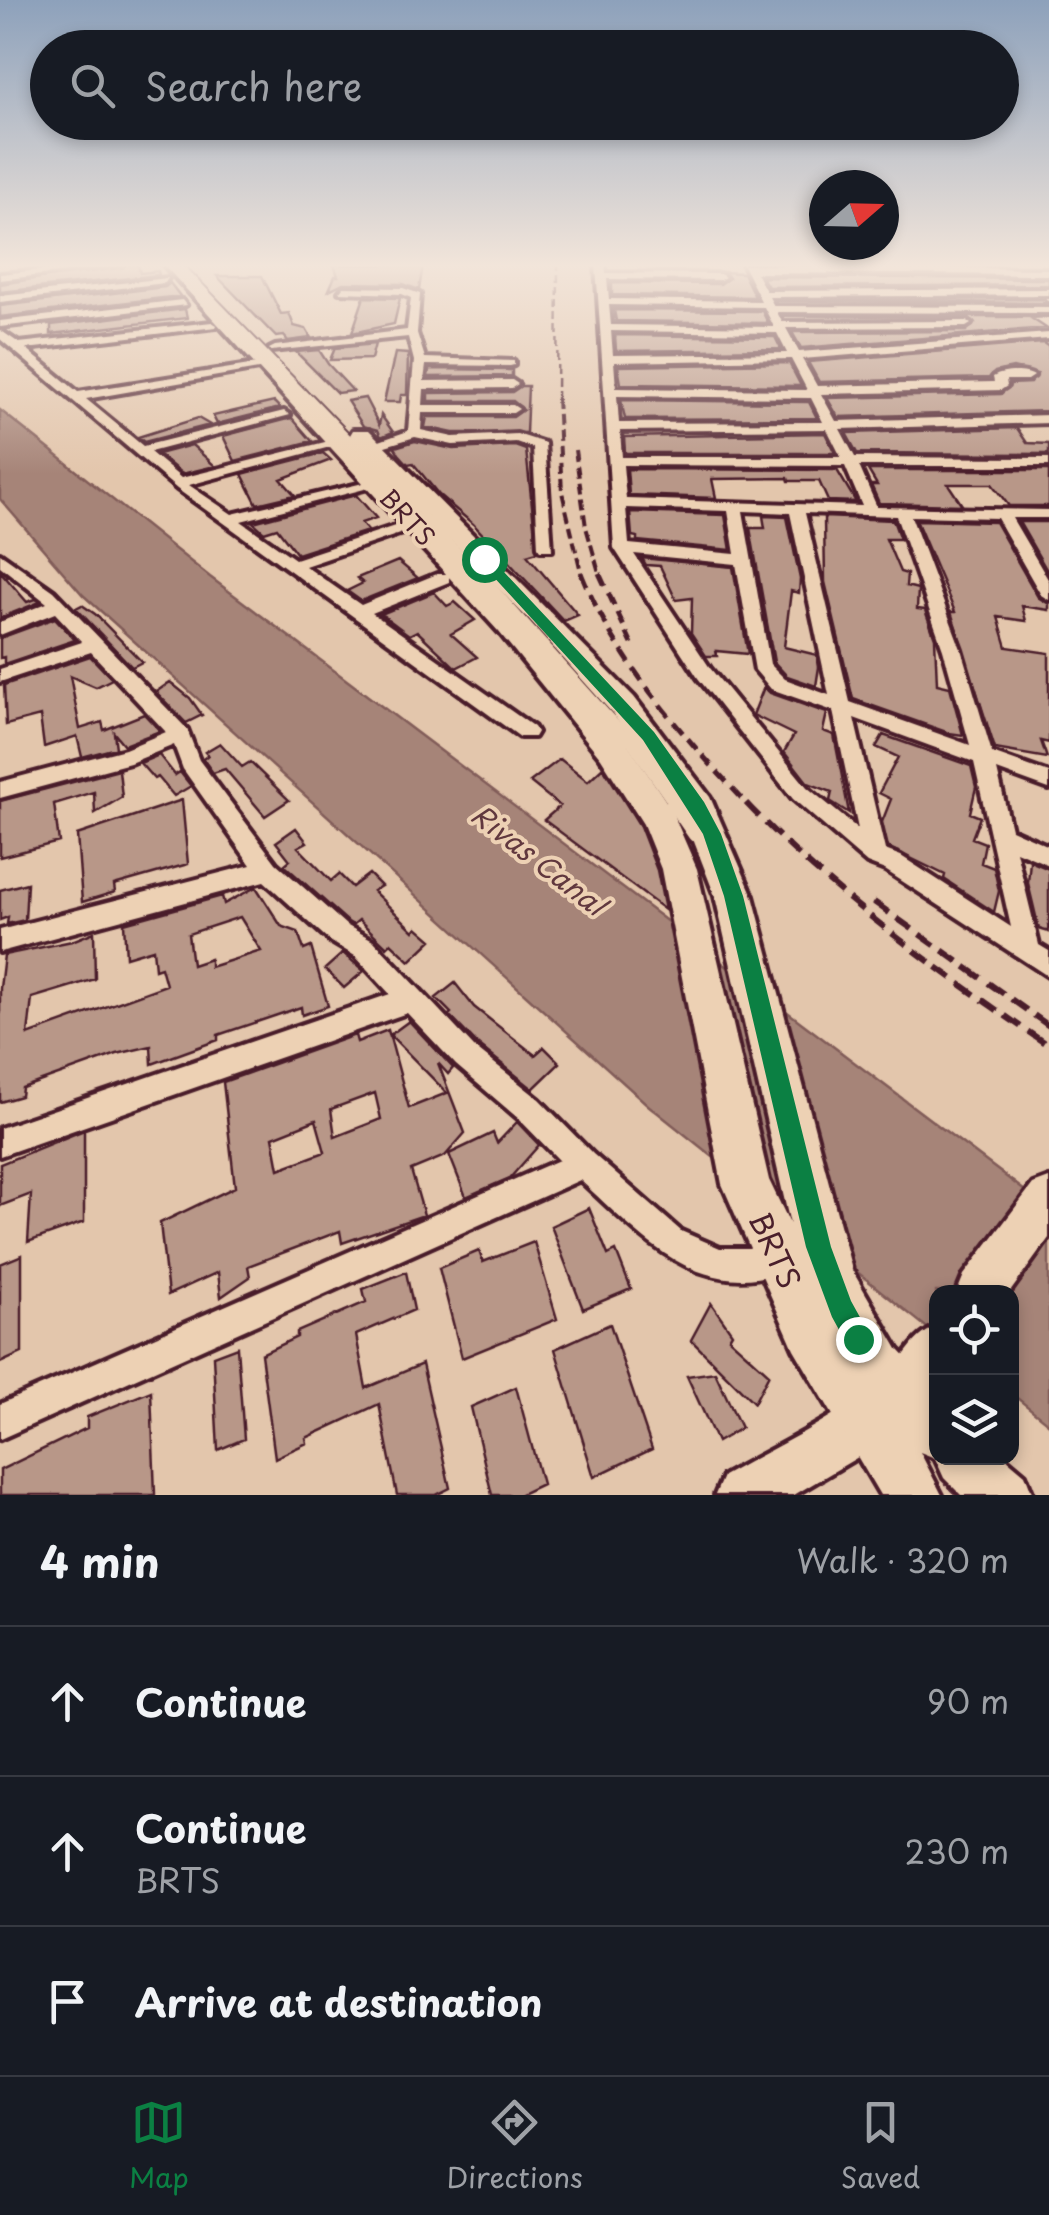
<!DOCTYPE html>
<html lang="en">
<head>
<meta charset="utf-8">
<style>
  :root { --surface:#171b24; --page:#242831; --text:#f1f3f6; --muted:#9ea1a6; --line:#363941; --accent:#0b8043 }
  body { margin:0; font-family:"Playpen Sans",sans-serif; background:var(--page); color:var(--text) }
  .controls { position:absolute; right:30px; bottom:30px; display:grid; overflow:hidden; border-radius:20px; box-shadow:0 5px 15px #0003 }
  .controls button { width:90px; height:90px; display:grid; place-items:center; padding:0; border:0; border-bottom:2px solid var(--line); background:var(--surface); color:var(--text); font:50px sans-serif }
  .compass { position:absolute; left:809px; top:170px; width:90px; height:90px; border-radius:50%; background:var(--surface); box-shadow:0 5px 15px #0003; rotate:70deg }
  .stop { position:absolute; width:30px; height:30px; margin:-22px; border:8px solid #0b8043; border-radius:50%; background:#fff }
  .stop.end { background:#0b8043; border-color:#fff; box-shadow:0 2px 10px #0008 }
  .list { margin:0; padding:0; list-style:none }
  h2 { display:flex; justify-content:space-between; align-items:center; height:130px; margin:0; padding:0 40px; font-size:42px }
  h2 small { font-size:32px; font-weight:400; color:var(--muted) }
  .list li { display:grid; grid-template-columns:65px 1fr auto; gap:30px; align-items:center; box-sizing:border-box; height:150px; padding:0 40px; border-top:2px solid var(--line) }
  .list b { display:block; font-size:38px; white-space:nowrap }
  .list p { margin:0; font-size:32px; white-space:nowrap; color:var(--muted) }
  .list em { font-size:32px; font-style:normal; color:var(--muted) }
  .icon { flex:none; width:55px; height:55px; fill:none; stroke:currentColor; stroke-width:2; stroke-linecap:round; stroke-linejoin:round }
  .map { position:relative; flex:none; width:1049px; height:1495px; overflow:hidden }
  .search { position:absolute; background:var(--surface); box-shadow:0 5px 15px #0003; left:30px; right:30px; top:30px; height:110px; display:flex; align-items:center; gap:25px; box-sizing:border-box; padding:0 35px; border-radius:55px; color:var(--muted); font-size:38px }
  .sheet { height:580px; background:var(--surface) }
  nav { display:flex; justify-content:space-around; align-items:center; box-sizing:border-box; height:140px; border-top:2px solid var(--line); background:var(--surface); font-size:28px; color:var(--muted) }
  nav a { display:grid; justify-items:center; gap:5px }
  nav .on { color:var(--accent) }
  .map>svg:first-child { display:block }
  .water { fill:#a68478; stroke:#815c59; stroke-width:2.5 }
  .building { fill:#b89788; stroke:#4a1f2b; stroke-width:2.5; fill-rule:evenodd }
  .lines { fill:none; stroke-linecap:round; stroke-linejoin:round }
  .lane-far3-casing { stroke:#4a1f2b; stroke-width:9 }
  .lane-far2-casing { stroke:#4a1f2b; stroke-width:12 }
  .lane-far1-casing { stroke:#4a1f2b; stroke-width:16 }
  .lane-casing { stroke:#4a1f2b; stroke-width:20 }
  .street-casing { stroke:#4a1f2b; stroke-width:8 }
  .secondary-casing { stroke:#4a1f2b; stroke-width:8 }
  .primary-casing { stroke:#4a1f2b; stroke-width:8 }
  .lane-far3 { stroke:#edd1b4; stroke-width:5 }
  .lane-far2 { stroke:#edd1b4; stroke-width:8 }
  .lane-far1 { stroke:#edd1b4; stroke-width:9 }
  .lane { stroke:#edd1b4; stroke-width:12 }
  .street { fill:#edd1b4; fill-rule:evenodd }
  .secondary { fill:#edd1b4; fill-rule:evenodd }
  .primary { fill:#edd1b4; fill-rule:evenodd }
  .rail-far3 { stroke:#4a1f2b; stroke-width:2.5; stroke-dasharray:9 4; stroke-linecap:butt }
  .rail-far2 { stroke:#4a1f2b; stroke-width:4; stroke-dasharray:11 5; stroke-linecap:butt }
  .rail-far1 { stroke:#4a1f2b; stroke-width:5; stroke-dasharray:14 8; stroke-linecap:butt }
  .rail { stroke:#4a1f2b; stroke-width:6; stroke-dasharray:19 9; stroke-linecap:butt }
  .route { fill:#0b8043 }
  .labels { text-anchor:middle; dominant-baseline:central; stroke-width:8; stroke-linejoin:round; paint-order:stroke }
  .street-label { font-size:25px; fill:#4a1f2b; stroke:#edd1b4 }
  .water-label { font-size:28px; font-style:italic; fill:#61383e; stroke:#edd1b4 }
  .near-street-label { font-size:30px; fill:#4a1f2b; stroke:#edd1b4 }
</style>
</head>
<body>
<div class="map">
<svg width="1049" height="1495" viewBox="0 0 1049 1495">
  <rect width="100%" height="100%" fill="#e3c6ac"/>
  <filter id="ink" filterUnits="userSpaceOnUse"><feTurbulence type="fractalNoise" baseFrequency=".01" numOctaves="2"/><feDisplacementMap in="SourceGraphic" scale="20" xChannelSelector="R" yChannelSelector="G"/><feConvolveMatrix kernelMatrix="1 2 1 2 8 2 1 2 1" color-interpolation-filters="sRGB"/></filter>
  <g filter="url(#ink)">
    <!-- water -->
    <path class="water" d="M0,410L210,577L1049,1209V1424L1012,1394V1292H936V1335L648,1105L83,595L0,499Z"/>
    <!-- building -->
    <path class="building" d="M126,265H138L140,273L158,271L159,275L0,292V284Z
      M334,265H423L419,290L403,284L343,283L329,290L335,276H338Z
      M724,272L743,273L755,297L612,295V283L720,284L729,278Z
      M217,276H262L281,314L289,313L294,326L306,329L311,338L288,341L284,336L276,337Z
      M762,277L1049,279V285L768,287Z
      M170,283L180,296L0,317V306L165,287Z
      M364,297L400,298L394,324L352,333Z
      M1042,299L1049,303L775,301Z
      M185,309L187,318L51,334V325Z
      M614,310L762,311L768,323L616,321Z
      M783,316L1049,317L1031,318L1046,328L801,348L792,332L966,331L975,323L966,317Z
      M615,335L775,337L781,349L616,351Z
      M1043,343L1049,347V411L838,417L827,398L1001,394L1010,384L1030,383L1037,374L1013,368L995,372L989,378L819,382L808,362Z
      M375,344L371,359L330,360L335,348Z
      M319,350L328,364L353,391L337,393L296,352Z
      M395,353L408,354L407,395H401L400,402H384Z
      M789,363L801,386L621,384L618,366Z
      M429,369L510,370L512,369V376L428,377Z
      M521,386H528L526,433H453L425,427L427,417H513L523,410L513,401H428V393L512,392Z
      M365,398L379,425L381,415L393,432L381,437L378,430L363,426L347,401Z
      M621,400L809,402L817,418L625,419Z
      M274,402L280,408L217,424L213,416Z
      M198,418L210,425L144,442L138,437Z
      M292,418L312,441L235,461L223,436Z
      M1017,428L1027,443L1049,444V454L857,453L846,433Z
      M825,433L835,453H625L624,437Z
      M415,441L453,449L515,446L526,450L537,552L527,555L578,615L564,621L473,524L439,495L413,463L408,464L399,454L395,447Z
      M192,445L215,466L182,474L158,454Z
      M323,453L331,460L281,479L295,495L257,504L242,474Z
      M627,469L837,470L856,502L828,501L819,481H789L788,478L712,479L716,498L629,495Z
      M868,470H1049V506H1009L992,484H948L962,505L879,503L871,485H877Z
      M356,495L376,518L361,523L368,531L297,554L277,528L264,532L253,522Z
      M630,512L725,515L731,550L637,541V537L632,536Z
      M763,516L787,517L800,579L799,593L791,591L784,647L817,655L819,667L816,686L787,676L774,662L750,528H765Z
      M824,517L893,520L900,539H886L900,572L907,574L906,586L918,589L917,609L925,610L935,638L937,684L950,687L963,735L949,733L853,699L825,582Z
      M916,520L995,522L1038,597L1049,604V610L1022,606L1026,621L998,617L1007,647L1049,653V743L1041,741L1047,758L995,749L951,612H955Z
      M1019,522H1049V574Z
      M642,558L733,567L748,654L716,651L717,656H706L691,633L692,598L676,600L660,566L646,565Z
      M398,561L418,578L361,601L347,591L363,583L357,578Z
      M0,571L27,602L36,599L40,602L0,618Z
      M434,592L447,606L455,602L475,620L451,634L477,657L456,668L417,631L409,635L381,614Z
      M82,605L95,614L142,662L132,667L76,608Z
      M55,618L75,640L4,664V657L0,658V638Z
      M90,656L112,679L96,687L70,676L80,729L102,722L104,730L144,714L160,731L124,745L114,733L116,748L82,757L77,736L44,747L40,716L6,725L4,685Z
      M170,682L190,698L202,715L186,723L156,692Z
      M764,687L770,693L827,713L823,731L834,735L849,813L830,801L832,792L808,783L784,752L794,735L753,715Z
      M883,735L971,766L976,787L970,813L980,817L972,838L985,843L981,863L994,868L999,891L994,912L944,879L945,875L888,847L882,822L891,799L879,793L898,757L876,747Z
      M220,743L242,767L250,762L289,800L265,816L225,769L213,773L203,759L208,755L205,752Z
      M159,755L175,775L180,772L191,786L174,796L158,777L154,779L140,763Z
      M560,759L588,781L603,767L640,826L657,870L665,910L544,820L560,806L530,782Z
      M119,770L122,797L95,813L94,792L54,804L59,842L0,857V801Z
      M182,800L188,864L114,885L115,892L82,902L77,835Z
      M296,828L307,842L298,847L331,881L339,874L352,887L369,874L381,886L373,891L414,931L417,927L432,940L410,961L391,943L387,947L359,920L353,925L348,922L284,865L290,860L276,842Z
      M1030,861L1049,869V932L1039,929L1028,883Z
      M27,883L25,920L7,924L8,917L0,920V890Z
      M256,887L281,926L298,932L304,950L311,947L328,1006L302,1015L301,1007L218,1035V1040L152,1064L151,1046L117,1054L22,1088L21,1096L0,1102V988L4,955L72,941L94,932L95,979L32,998L28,1035L166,985L161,967L155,969L153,949L126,957L124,923L222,896L224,904ZM240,917L261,951L210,967V959L192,965L188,934Z
      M343,953L364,971L344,988L325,969Z
      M455,983L474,1007L535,1055L544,1047L560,1063L533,1089L477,1044L449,1015L451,1013L436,998Z
      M409,1021L453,1068L448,1074L438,1063L465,1133L445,1156L411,1170L424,1215L342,1243L340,1231L248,1266L250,1277L221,1297L218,1272L168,1295L160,1223L235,1187L223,1082L355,1035L357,1042L388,1030L409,1108L447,1093L390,1035ZM375,1093L381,1119L335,1137L331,1109ZM316,1120L325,1152L279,1169L273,1137Z
      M517,1122L539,1145L510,1178L466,1197L449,1154L493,1133L497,1143Z
      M84,1130V1222L28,1242L31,1194L0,1206V1164Z
      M589,1208L608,1255L616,1251L631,1289L583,1309L551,1226Z
      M534,1242L557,1319L462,1358L439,1268L479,1251L483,1262Z
      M22,1255V1353L0,1363V1264Z
      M406,1272L414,1310L356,1335L366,1388L422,1364L450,1488L436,1495H397L379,1404L306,1438L307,1443L275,1458L261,1354L297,1337V1332L366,1302L363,1289Z
      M711,1303L732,1333L729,1338L769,1374L754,1403L691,1340Z
      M610,1324L652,1449L594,1477L555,1349Z
      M237,1347L244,1439L218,1450L213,1356Z
      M715,1372L741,1428L717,1442L687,1376Z
      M516,1387L542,1484L519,1495H492L471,1407Z
      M151,1391L155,1495H0V1470L87,1428V1417Z"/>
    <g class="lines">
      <defs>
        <path id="lane-far3" d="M180,265L311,400"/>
        <path id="lane-far2" d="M309,398L481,576"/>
        <path id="lane-far1" d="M479,573L631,742L674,805"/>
        <path id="lane" d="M672,803L694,835"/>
        <path id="street" d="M93,265H122L0,280V274Z
          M596,265H605L606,273L720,274L725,277L720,280L607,279L609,299L761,301L743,265L1049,269V275L756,273L766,291L1049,289V295L769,297L774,306L1049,307V313L777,312L782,322L966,321L971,324L966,327L786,328L799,352L1049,333V339L802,359L817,386L994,382L993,377C1002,371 1025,370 1034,376L1028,380H1006L1007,386L1001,390L821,394L836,421L1049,415V423L840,429L855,457L1049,458V466H859L877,507L1049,510V518H1012L1049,581V600L1041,595L997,518L911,516L961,649L992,753L1049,773V789L997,770L1011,829L1049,846V865L1016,851L1039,945L1049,951V977L885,870L867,863L793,799L698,678L614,548ZM609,305L764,307L774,327L611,325ZM611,331L777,333L787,353L613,355ZM791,359L807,390L616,388L614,362ZM617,396L811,398L823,422L619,423ZM827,429L841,457H622L620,431ZM623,465L845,466L862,506L626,499ZM626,508L728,511L735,554L629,544ZM743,511L790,513L829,695L785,679L770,664ZM805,513L896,516L943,649L970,745L850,702ZM634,554L736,564L755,670L771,689L833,711L858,829L807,787L710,668ZM854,718L974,762L1011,927L901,856L885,850Z
          M168,278L165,283L0,302V296Z
          M343,287L403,288L420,294L417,333L425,358L514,361V365L510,366L426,365L424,381L512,380L518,384L512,388L424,389L423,405H513L519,409L513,413H422L421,430L453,437L517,434L545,443L552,550H540L538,547L533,448L516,442L453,445L415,437L372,450L365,446L408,431L414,361L408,337L271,351L269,349L275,346L407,330L411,298L402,294L339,292Z
          M182,300L186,305L0,327V321Z
          M212,322L217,325L216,327L26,349L78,392L268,362V366L264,368L86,399L143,446L284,411L290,415L150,452L181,478L341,438V444L189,485L232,514L380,479V485L241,521L295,559L410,521H420V527L305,566L361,605L437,574H449V582L372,613L534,727L537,732L534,737H520L177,489L0,339V330L19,343Z
          M0,553L54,591L187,729L199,760L276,863L346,925L373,940L474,1047L539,1099L593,1154L681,1231L720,1248H752L781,1241L792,1246L797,1257L792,1268C700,1306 642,1237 580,1180L0,1439V1404L559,1160L519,1119L456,1065L407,1013L0,1156V1128L390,994L355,956L330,941L264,881L0,952V930L251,865L183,769L174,745L130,763L0,798V782L125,749L166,732L91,652L0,682V669L82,642L55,613L0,635V622L47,603L0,566Z"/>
        <path id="secondary" d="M1049,1178V1238L1010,1292H957L964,1275L1033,1184Z
          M936,1327V1394L922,1414L885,1441L794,1495H715L723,1476C776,1446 835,1419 882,1380C904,1363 909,1338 936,1327Z"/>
        <path id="primary" d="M164,265H179L519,618L625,740L671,809L697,869L769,1180L790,1224L715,896L683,813L612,713L528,619L353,440L350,435L353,430H369L634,697L710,797L753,896L852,1270L898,1349L936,1389V1458H1006L1025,1474L1033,1495H961L944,1478L935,1458L920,1452L942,1495H880L794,1349L722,1184L661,869L643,824L601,758L499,632Z"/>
      </defs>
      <!-- lane-far3 casing -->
      <use href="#lane-far3" class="lane-far3-casing"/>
      <!-- lane-far2 casing -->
      <use href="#lane-far2" class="lane-far2-casing"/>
      <!-- lane-far1 casing -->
      <use href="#lane-far1" class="lane-far1-casing"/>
      <!-- lane casing -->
      <use href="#lane" class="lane-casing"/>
      <!-- street casing -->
      <use href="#street" class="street-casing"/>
      <!-- secondary casing -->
      <use href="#secondary" class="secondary-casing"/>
      <!-- primary casing -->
      <use href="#primary" class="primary-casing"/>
      <!-- lane-far3 -->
      <use href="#lane-far3" class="lane-far3"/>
      <!-- lane-far2 -->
      <use href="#lane-far2" class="lane-far2"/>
      <!-- lane-far1 -->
      <use href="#lane-far1" class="lane-far1"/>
      <!-- lane -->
      <use href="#lane" class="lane"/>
      <!-- street -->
      <use href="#street" class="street"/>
      <!-- secondary -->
      <use href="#secondary" class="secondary"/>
      <!-- primary -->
      <use href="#primary" class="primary"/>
      <!-- rail-far3 -->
      <path class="rail-far3" d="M557,400L558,265"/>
      <!-- rail-far2 -->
      <path class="rail-far2" d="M557,398L562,492L582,576
        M575,450L586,527L600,576"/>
      <!-- rail-far1 -->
      <path class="rail-far1" d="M581,573C617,662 683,736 748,805
        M599,573L632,644"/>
      <!-- rail -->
      <path class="rail" d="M746,803C836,898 941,972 1049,1046
        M874,902L1049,1026"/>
    </g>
  </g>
  <!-- sky -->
  <linearGradient id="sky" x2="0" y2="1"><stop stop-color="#8da1bb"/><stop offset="0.56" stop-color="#f2e5da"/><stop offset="1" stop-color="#f2e5da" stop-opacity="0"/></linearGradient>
  <rect width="1049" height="474" fill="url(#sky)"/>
  <!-- route -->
  <path class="route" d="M480,556H489L654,732L704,802L721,834L743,896L831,1247L851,1301L872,1339L868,1348L858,1352L849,1348L832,1317L806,1247L724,896L703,834L643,740L480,562Z"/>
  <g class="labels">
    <!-- street labels -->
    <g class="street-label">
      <text transform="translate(408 517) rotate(47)">BRTS</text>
    </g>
    <!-- water labels -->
    <g class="water-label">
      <text transform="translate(539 859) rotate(38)">Rivas Canal</text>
    </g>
    <!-- near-street labels -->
    <g class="near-street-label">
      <text transform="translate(776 1250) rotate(65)">BRTS</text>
    </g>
  </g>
</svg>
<div class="controls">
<button><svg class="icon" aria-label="locate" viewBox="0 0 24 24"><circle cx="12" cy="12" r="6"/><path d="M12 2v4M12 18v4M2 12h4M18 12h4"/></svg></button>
<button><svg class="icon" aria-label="layers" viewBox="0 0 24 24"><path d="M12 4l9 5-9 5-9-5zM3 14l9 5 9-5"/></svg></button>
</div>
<svg class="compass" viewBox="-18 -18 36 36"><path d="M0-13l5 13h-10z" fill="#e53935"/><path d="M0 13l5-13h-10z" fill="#9ea1a6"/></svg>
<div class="stop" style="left:484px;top:559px"></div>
<div class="stop end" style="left:858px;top:1339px"></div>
<div class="search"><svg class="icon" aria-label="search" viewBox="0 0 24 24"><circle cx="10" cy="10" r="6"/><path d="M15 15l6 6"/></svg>Search here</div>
</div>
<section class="sheet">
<h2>4 min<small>Walk · 320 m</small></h2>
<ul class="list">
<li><svg class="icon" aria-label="ahead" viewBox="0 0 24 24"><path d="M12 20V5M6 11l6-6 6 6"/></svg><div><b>Continue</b></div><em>90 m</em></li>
<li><svg class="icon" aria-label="ahead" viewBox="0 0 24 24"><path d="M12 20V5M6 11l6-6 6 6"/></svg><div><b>Continue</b><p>BRTS</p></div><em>230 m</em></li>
<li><svg class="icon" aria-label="arrive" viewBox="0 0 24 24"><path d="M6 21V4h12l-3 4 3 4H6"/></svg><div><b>Arrive at destination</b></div></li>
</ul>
</section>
<nav>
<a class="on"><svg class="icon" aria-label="map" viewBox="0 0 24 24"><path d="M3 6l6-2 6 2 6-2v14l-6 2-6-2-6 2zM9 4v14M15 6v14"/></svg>Map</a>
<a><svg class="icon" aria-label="directions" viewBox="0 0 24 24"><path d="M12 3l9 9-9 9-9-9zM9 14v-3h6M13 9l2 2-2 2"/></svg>Directions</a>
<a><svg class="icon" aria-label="saved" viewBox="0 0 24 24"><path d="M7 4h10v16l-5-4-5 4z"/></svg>Saved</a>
</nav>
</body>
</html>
